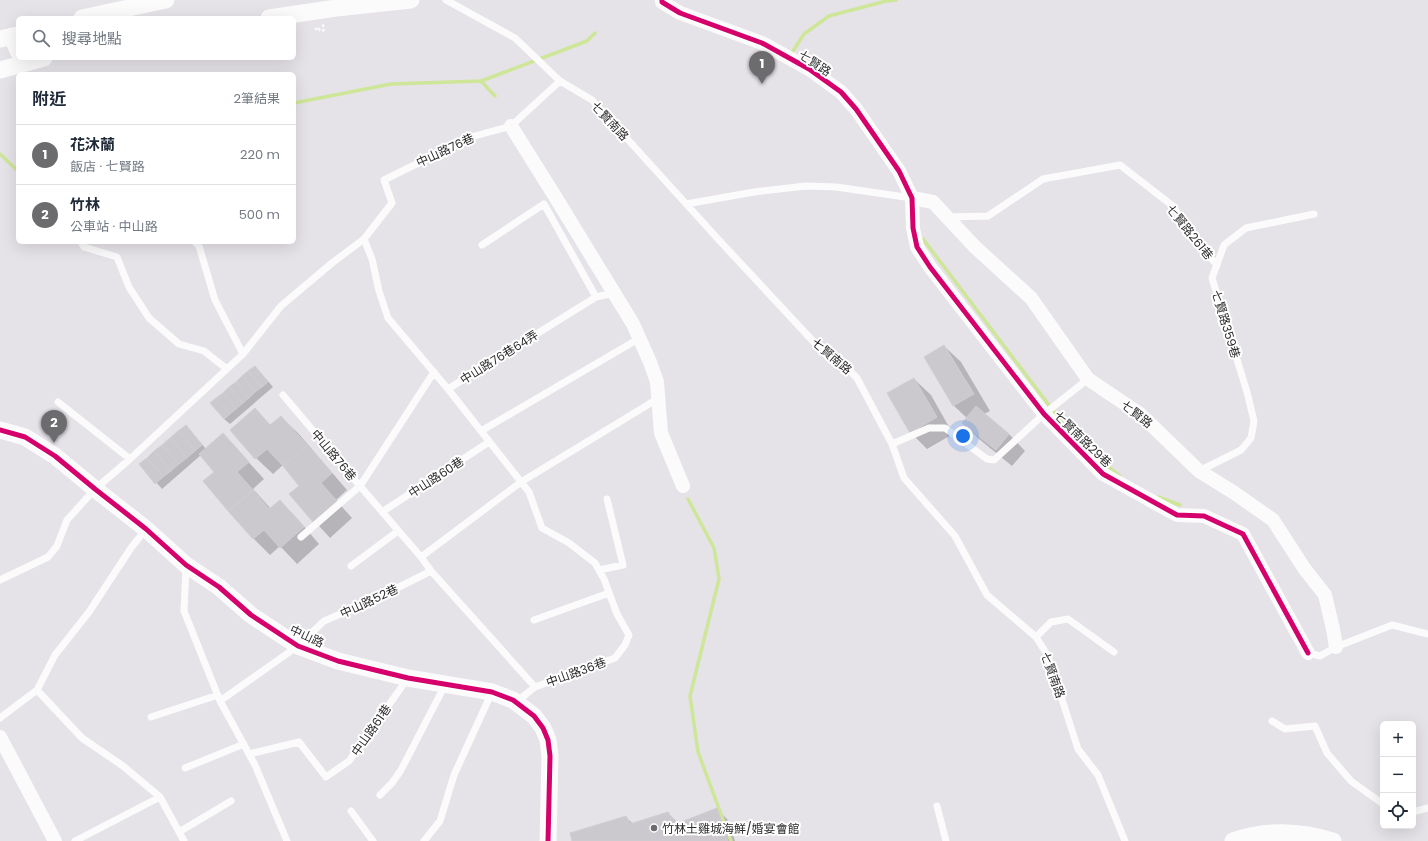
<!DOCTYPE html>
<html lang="zh-TW">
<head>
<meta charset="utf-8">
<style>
  :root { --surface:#fff; --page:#f2f2f3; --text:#1f2937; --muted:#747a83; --line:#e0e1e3; --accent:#6c6b6d }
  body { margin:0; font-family:Poppins,"Noto Sans TC",sans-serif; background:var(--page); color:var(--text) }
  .controls { position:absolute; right:12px; bottom:12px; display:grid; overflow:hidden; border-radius:6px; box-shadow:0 4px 16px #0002 }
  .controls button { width:36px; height:36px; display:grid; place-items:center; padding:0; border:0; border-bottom:1px solid var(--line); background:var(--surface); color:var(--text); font:20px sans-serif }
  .you { position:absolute; left:963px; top:436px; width:14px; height:14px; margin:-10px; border:3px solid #fff; border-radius:50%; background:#1a73e8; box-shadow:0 0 0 6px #1a73e833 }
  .badge { display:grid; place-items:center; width:26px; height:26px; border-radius:50%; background:var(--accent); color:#fff; font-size:13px; font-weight:700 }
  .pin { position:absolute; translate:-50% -33px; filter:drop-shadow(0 1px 2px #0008) }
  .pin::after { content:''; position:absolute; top:21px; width:14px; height:12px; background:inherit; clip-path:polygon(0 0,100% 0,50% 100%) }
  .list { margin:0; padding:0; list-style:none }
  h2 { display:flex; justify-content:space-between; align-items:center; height:52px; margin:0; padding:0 16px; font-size:17px }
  h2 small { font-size:13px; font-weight:400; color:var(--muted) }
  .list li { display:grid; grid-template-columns:26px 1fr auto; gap:12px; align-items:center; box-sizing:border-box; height:60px; padding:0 16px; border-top:1px solid var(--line) }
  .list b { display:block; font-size:15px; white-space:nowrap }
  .list p { margin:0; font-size:13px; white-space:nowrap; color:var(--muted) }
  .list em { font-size:13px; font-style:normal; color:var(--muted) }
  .icon { flex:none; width:22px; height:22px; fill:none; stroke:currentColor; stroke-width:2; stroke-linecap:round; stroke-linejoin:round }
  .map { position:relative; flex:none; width:1428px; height:841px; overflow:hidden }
  .search { position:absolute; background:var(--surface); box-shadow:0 4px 16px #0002; left:16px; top:16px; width:280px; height:44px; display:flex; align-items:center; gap:10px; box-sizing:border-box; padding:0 14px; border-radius:6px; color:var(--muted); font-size:15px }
  .panel { position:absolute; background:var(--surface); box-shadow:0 4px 16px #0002; left:16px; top:72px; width:280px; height:172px; border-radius:6px }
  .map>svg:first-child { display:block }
  .shadow { fill:#0003 }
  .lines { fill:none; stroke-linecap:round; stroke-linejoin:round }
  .stream { stroke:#cee698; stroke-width:3.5 }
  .building { fill:#ccc9ce; stroke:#d1cdd3 }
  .path { stroke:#fbfbfc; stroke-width:2; stroke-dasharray:3 2; stroke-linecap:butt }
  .service { stroke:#fbfbfc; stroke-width:7 }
  .minor { stroke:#fbfbfc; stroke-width:14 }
  .tertiary { stroke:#fbfbfc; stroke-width:17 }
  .cycleway-casing { stroke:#fff; stroke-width:8 }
  .cycleway { stroke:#d6006c; stroke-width:5 }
  .poi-dot { fill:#6c6b6d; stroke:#fff; stroke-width:1.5 }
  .labels { text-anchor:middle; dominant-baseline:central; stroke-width:4; stroke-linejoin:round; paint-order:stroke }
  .street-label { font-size:12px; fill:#2b2b2b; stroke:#fff }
  .poi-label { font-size:12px; fill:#2b2b2b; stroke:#fff; text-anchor:start }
</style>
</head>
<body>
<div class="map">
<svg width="1428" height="841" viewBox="0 0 1428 841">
  <rect width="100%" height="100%" fill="#e5e2e8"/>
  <!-- shadow -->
  <path class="shadow" d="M944,346L961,362L990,411L984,414L1009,434L1025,451L1012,466L979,439L963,423L967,418L954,406L925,357Z
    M260,372L273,387L230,424L224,419Z
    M914,379L931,395L953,434L927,449L910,432Z
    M255,409L271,426L281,417L298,433L347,490L336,500L352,518L330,538L290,494L301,486L283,465L273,474L256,458Z
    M191,431L206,449L223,434L264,479L253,489L271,509L280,501L296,517L319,544L297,564L280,546L270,555L254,539L204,482L215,472L201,455L162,489L140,464Z
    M717,809L728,820L735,841H573L626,817L633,824L668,813L679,824Z"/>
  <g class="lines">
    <!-- stream -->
    <path class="stream" d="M793,51L804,34L829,16L886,1L896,0
      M481,81L587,41L595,33
      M294,103L391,84L481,81L495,96
      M0,154L18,171
      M923,239L1064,425
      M1094,455L1120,476
      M1158,497L1180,505
      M688,499L714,548L719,579L690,696L698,752L731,841"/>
  </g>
  <!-- building -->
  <path class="building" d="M944,345L974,394L953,406L924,357Z
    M255,366L268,382L262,387L248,371Z
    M248,371L262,387L255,392L242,376Z
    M242,376L255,392L249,398L236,382Z
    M914,378L937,417L910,433L887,393Z
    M236,382L249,398L243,403L229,387Z
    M229,387L243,403L236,409L223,393Z
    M223,393L236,409L230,414L216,398Z
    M216,398L230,414L224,419L210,403Z
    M976,406L1009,434L996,450L962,423Z
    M255,408L270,425L281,416L307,445L283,466L267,449L255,459L230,430Z
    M186,425L202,445L195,451L178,431Z
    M178,431L195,451L187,458L170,438Z
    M223,433L249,462L237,472L253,490L228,511L203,481L214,472L199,454Z
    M170,438L187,458L179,464L162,445Z
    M162,445L179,464L171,471L154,451Z
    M307,445L332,473L321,483L337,501L313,522L289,494L299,486L283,466Z
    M154,451L171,471L163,477L147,458Z
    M147,458L163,477L155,484L139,464Z
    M253,490L269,509L280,500L304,527L280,548L264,530L253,539L228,511Z
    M717,808L728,841H572L570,833L626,816L630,824L668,812L676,824Z"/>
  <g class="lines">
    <!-- path -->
    <path class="path" d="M315,28L318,31L320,30
      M318,28L322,31L324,30L323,25L321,26"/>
    <!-- service -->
    <path class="service" d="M446,0L515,38L560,81L592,100L718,239L824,353L842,363L857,378L892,444L904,478L955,536L987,595L1036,637L1048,656L1078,749L1098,775L1125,841
      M686,204L754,192L806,186L836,187L912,198
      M947,217L988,216L1043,179L1120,165L1173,206L1194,240L1217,265
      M364,239L392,203L384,180L471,137L511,126L560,81
      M81,242L84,247L117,257L129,287L149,318L179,344L204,351L227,369
      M195,242L199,246L215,300L243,354
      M482,245L544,204L596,297
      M448,389L596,297L614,293
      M283,395L360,486L434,372
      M58,402L130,459
      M481,431L640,338
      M892,444L929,428H945L987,459L994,460L1044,414L1088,379
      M1199,471L1241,450L1251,438L1254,421L1247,392L1212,278L1224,245L1246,228L1314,214
      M382,512L489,442
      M421,557L521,482L659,398
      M351,566L398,531
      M186,567L184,611L220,701L255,765L287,841
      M599,570L623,565L607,499
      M0,580L48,557L57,546L67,520L95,489L130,459L243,354L281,306L332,263L364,239L372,259L379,291L388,318L448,389L529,492L542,528L569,543L595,563L604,579L617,614L629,635L625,645L615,658L535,687L431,571L421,557L360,486L301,537
      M534,620L609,593
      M1036,637L1051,622L1068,619L1114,652
      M1308,653L1320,656L1336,647L1392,625L1428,634
      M37,690L82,738L123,766L160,797
      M220,701L298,646L324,621L371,601L431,571
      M516,702L535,687
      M151,717L218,695
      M0,718L37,690L55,655L89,612L131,548L146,529
      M1272,721L1285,729L1315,726L1327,753L1351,781L1383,804
      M249,754L299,742L326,777L349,761L408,678
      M185,768L244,744
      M380,795L392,783L401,770L445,685
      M937,806L946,841
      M351,811L373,841
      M1413,812L1428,808
      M179,832L231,801
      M75,841L160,797L184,841
      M424,841L440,821L454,775L492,692"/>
    <!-- minor -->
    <path class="minor" d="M662,0V2L680,13L762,43L809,69L841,92L856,109L899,171L912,198L913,228L917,247L930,267L1044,414L1103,474L1177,515L1204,516L1243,534L1308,653
      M511,126L556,198L633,324L650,362L657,382L661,433L683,486
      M912,198L933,202L975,247L1031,298L1088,379L1140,414L1199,471L1233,492L1273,520L1304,568L1325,595L1333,629L1336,647
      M0,737L55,841"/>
    <!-- tertiary -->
    <path class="tertiary" d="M82,18L166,0
      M269,18L336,8L411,0
      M12,36L18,51
      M0,39L18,35
      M0,70L44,58
      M0,430L25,437L55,456L95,489L146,529L186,565L219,587L251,615L298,646L338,661L408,678L492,692L513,700L534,716L543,728L548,740L550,756L548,841
      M1233,841C1265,829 1301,831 1333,841"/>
    <defs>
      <path id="cycleway" d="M662,0V2L680,13L762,43L809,69L841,92L856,109L899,171L912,198L913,228L917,247L930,267L1044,414L1103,474L1177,515L1204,516L1243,534L1308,653
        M0,430L25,437L55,456L95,489L146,529L186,565L219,587L251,615L298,646L338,661L408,678L492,692L513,700L534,716L543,728L548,740L550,756L548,841"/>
    </defs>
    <!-- cycleway casing -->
    <use href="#cycleway" class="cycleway-casing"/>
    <!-- cycleway -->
    <use href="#cycleway" class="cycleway"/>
  </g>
  <!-- markers -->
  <circle class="poi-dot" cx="654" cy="828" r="4"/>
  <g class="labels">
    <!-- street labels -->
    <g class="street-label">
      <text transform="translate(815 63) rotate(33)">七賢路</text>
      <text transform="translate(610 121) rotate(47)">七賢南路</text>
      <text transform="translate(445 150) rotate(-25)">中山路76巷</text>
      <text transform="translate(1190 232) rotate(51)">七賢路261巷</text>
      <text transform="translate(1226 324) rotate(73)">七賢路359巷</text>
      <text transform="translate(832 356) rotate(40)">七賢南路</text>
      <text transform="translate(499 357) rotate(-32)">中山路76巷64弄</text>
      <text transform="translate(1137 414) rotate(38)">七賢路</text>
      <text transform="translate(1083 439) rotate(44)">七賢南路29巷</text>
      <text transform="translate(334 455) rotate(50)">中山路76巷</text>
      <text transform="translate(436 477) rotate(-33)">中山路60巷</text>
      <text transform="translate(369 601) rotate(-25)">中山路52巷</text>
      <text transform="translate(307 636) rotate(25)">中山路</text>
      <text transform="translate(576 672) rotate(-20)">中山路36巷</text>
      <text transform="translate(1053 675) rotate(70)">七賢南路</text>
      <text transform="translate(371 730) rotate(-55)">中山路61巷</text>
    </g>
    <!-- poi labels -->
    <g class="poi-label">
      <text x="662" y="828">竹林土雞城海鮮/婚宴會館</text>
    </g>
  </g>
</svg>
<div class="controls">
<button>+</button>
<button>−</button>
<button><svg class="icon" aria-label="locate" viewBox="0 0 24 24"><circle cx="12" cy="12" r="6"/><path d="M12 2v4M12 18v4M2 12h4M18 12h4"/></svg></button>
</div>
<div class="you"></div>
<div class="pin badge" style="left:762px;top:84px">1</div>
<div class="pin badge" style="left:54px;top:443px">2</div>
<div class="search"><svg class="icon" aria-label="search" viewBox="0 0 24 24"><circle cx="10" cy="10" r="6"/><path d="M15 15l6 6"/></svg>搜尋地點</div>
<section class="panel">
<h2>附近<small>2筆結果</small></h2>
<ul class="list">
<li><span class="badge">1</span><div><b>花沐蘭</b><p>飯店 · 七賢路</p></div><em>220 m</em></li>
<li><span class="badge">2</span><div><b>竹林</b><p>公車站 · 中山路</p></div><em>500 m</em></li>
</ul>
</section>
</div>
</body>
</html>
